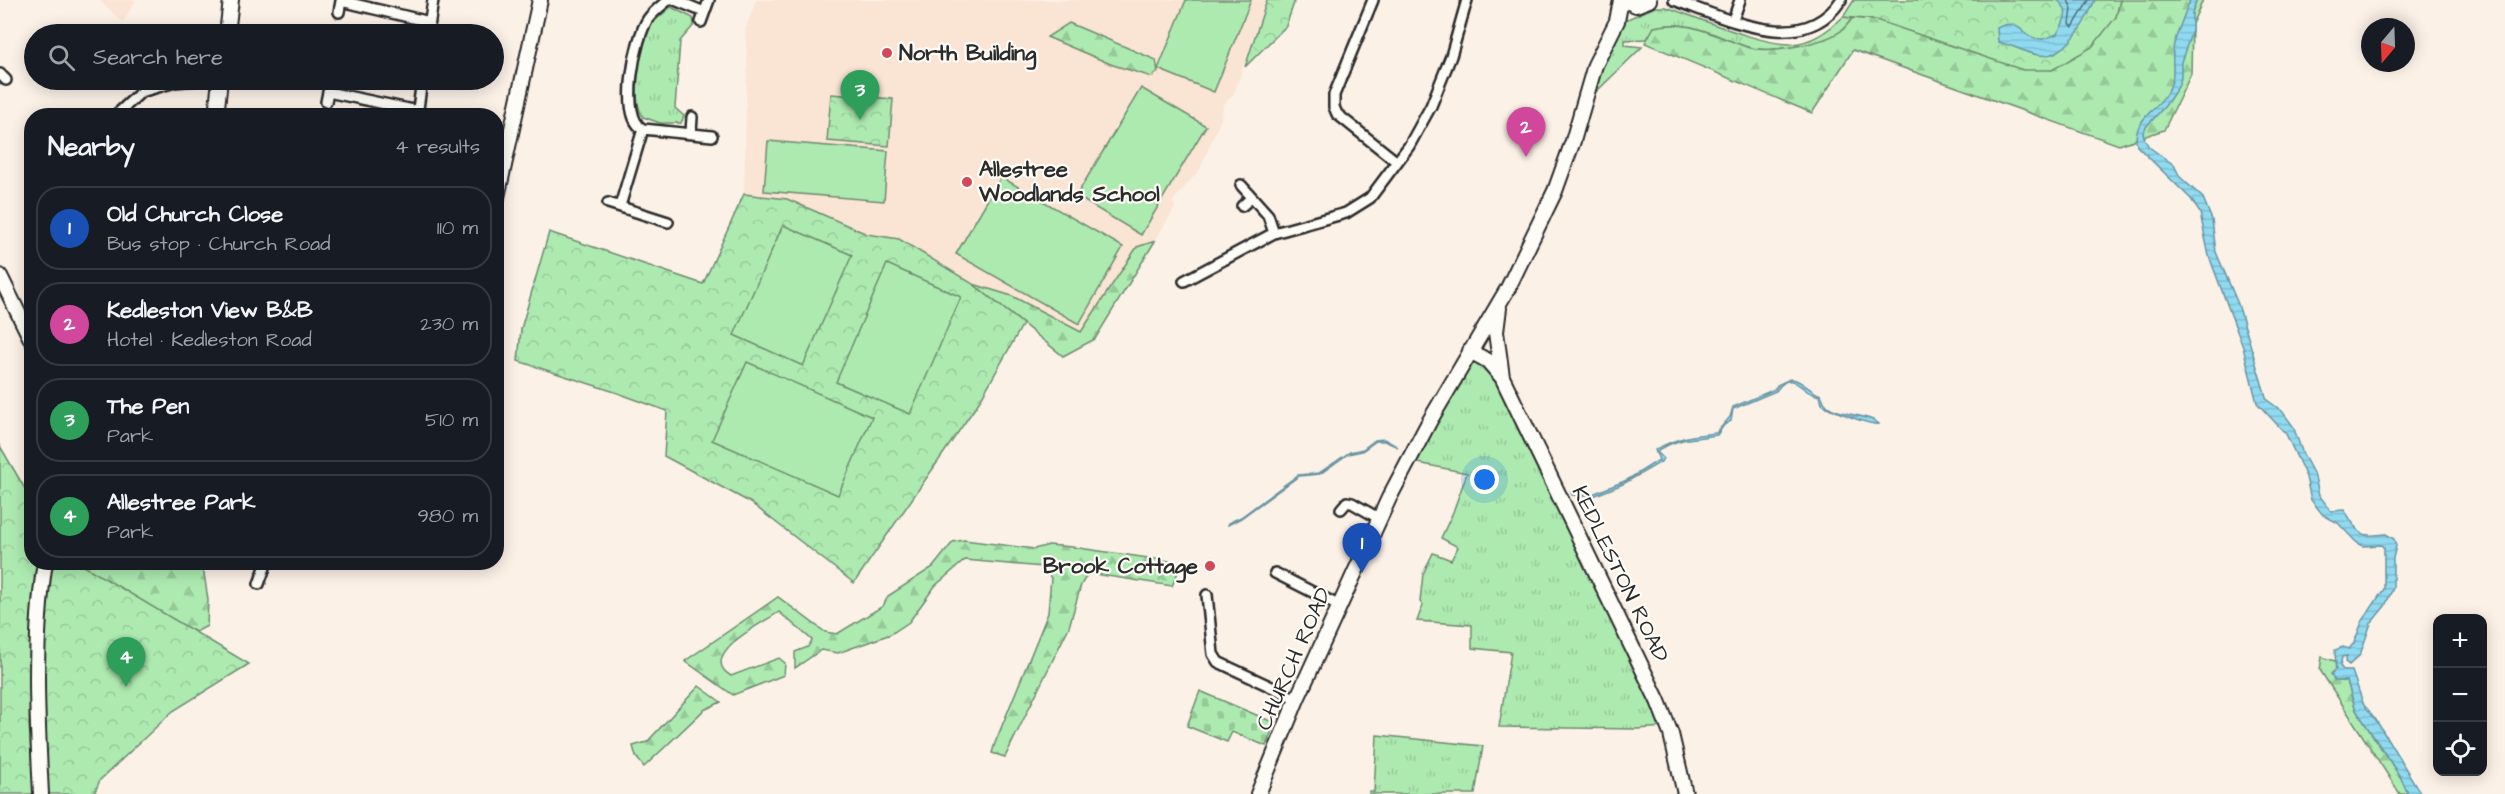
<!DOCTYPE html>
<html lang="en">
<head>
<meta charset="utf-8">
<style>
  :root { --surface:#171b24; --page:#242831; --text:#f1f3f6; --muted:#9ea1a6; --line:#363941; --accent:#d1495b }
  body { margin:0; font-family:"Architects Daughter",sans-serif; background:var(--page); color:var(--text) }
  .controls { position:absolute; right:18px; bottom:18px; display:grid; overflow:hidden; border-radius:12px; box-shadow:0 3px 15px #0003 }
  .controls button { width:54px; height:54px; display:grid; place-items:center; padding:0; border:0; border-bottom:2px solid var(--line); background:var(--surface); color:var(--text); font:30px sans-serif }
  .compass { position:absolute; left:2361px; top:18px; width:54px; height:54px; border-radius:50%; background:var(--surface); box-shadow:0 3px 15px #0003; rotate:199deg }
  .you { position:absolute; left:1485px; top:480px; width:21px; height:21px; margin:-15px; border:4px solid #fff; border-radius:50%; background:#1a73e8; box-shadow:0 0 0 9px #1a73e833 }
  .badge { display:grid; place-items:center; width:39px; height:39px; border-radius:50%; background:var(--accent); color:#fff; font-size:20px; font-weight:700 }
  .pin { position:absolute; translate:-50% -50px; filter:drop-shadow(0 2px 3px #0008) }
  .pin::after { content:''; position:absolute; top:32px; width:21px; height:18px; background:inherit; clip-path:polygon(0 0,100% 0,50% 100%) }
  .list { margin:0; padding:0; list-style:none }
  h2 { display:flex; justify-content:space-between; align-items:center; height:78px; margin:0; padding:0 24px; font-size:26px }
  h2 small { font-size:20px; font-weight:400; color:var(--muted) }
  .list li { display:grid; grid-template-columns:39px 1fr auto; gap:18px; align-items:center; box-sizing:border-box; height:84px; margin:0 12px 12px; padding:0 12px; border:2px solid var(--line); border-radius:24px }
  .list b { display:block; font-size:22px; white-space:nowrap }
  .list p { margin:0; font-size:20px; white-space:nowrap; color:var(--muted) }
  .list em { font-size:20px; font-style:normal; color:var(--muted) }
  .icon { flex:none; width:33px; height:33px; fill:none; stroke:currentColor; stroke-width:2; stroke-linecap:round; stroke-linejoin:round }
  .map { position:relative; flex:none; width:2505px; height:794px; overflow:hidden }
  .search { position:absolute; background:var(--surface); box-shadow:0 3px 15px #0003; left:24px; top:24px; width:480px; height:66px; display:flex; align-items:center; gap:15px; box-sizing:border-box; padding:0 21px; border-radius:33px; color:var(--muted); font-size:22px }
  .panel { position:absolute; background:var(--surface); box-shadow:0 3px 15px #0003; left:24px; top:108px; width:480px; height:462px; border-radius:24px }
  .map>svg:first-child { display:block }
  .built { fill:#fae4d4 }
  .grass { fill:url(#grass-tufts); stroke:#6c8a6e; stroke-width:1.5 }
  .forest { fill:url(#forest-firs); stroke:#6c8a6e; stroke-width:1.5 }
  .cemetery { fill:url(#cemetery-stones); stroke:#6c8a6e; stroke-width:1.5 }
  .park { fill:url(#park-crowns); stroke:#6c8a6e; stroke-width:1.5 }
  .pitch { fill:#adeab0; stroke:#6c8a6e; stroke-width:1.5 }
  .water { fill:url(#water-rules); stroke:#6894a2; stroke-width:1.5 }
  .lines { fill:none; stroke-linecap:round; stroke-linejoin:round }
  .shore { stroke:#53717a; stroke-width:1.5 }
  .street-casing { stroke:#2b2b2b; stroke-width:14 }
  .secondary-casing { stroke:#2b2b2b; stroke-width:18 }
  .street { stroke:#fdfcf7; stroke-width:9 }
  .secondary { stroke:#fdfcf7; stroke-width:14 }
  .poi-dot { fill:#d1495b; stroke:#fdfcf7; stroke-width:2 }
  .labels { text-anchor:middle; dominant-baseline:central; stroke-width:4.5; stroke-linejoin:round; paint-order:stroke }
  .poi-label { font-size:22px; font-weight:bold; fill:#2b2b2b; stroke:#fdfcf7; text-anchor:start }
  .street-label { font-size:22px; fill:#2b2b2b; stroke:#fdfcf7 }
</style>
</head>
<body>
<div class="map">
<svg width="2505" height="794" viewBox="0 0 2505 794">
  <defs>
    <pattern id="grass-tufts" width="24" height="20" patternUnits="userSpaceOnUse" patternTransform="scale(1.5)"><rect width="24" height="20" fill="#adeab0"/><path d="M3 7l-1-3M5 7V3M7 7l1-3M15 17l-1-3M17 17v-4M19 17l1-3" fill="none" stroke="#95c998"/></pattern>
    <pattern id="forest-firs" width="22" height="20" patternUnits="userSpaceOnUse" patternTransform="scale(1.5)"><rect width="22" height="20" fill="#adeab0"/><path d="M5 1l3.5 6h-7zM16 11l3.5 6h-7z" fill="#95c998"/></pattern>
    <pattern id="cemetery-stones" width="16" height="16" patternUnits="userSpaceOnUse" patternTransform="scale(1.5)"><rect width="16" height="16" fill="#adeab0"/><path d="M2 7V4a2 2 0 0 1 4 0v3zM10 15v-3a2 2 0 0 1 4 0v3z" fill="#95c998"/></pattern>
    <pattern id="park-crowns" width="20" height="18" patternUnits="userSpaceOnUse" patternTransform="scale(1.5)"><rect width="20" height="18" fill="#adeab0"/><path d="M2 6a3 3 0 1 1 6 0M12 15a3 3 0 1 1 6 0" fill="none" stroke="#95c998"/></pattern>
    <pattern id="water-rules" width="6" height="5" patternUnits="userSpaceOnUse" patternTransform="scale(1.5)"><rect width="6" height="5" fill="#90daf1"/><path d="M0 2.5h6" fill="none" stroke="#7cbbcf"/></pattern>
  </defs>
  <rect width="100%" height="100%" fill="#fcf1e7"/>
  <filter id="ink" filterUnits="userSpaceOnUse"><feTurbulence type="fractalNoise" baseFrequency=".0167" numOctaves="2"/><feDisplacementMap in="SourceGraphic" scale="12" xChannelSelector="R" yChannelSelector="G"/><feConvolveMatrix kernelMatrix="1 2 1 2 8 2 1 2 1" color-interpolation-filters="sRGB"/></filter>
  <g filter="url(#ink)">
    <!-- built -->
    <path class="built" d="M99,0H136L123,22Z
      M756,0H1266L1234,94L1223,105L1221,119L1200,169L1173,201L1175,208L1095,339L1063,356L973,284L899,239L867,234L787,199L744,194L747,59L745,30Z"/>
    <!-- grass -->
    <path class="grass" d="M671,7L693,18L694,25L680,41L675,108L684,116L681,123H660L643,117C631,100 639,49 648,30C653,20 663,14 671,7Z
      M1655,7H1666C1696,17 1761,45 1791,44C1812,43 1828,31 1843,17L1853,18C1849,22 1845,28 1841,31C1823,44 1767,54 1747,47C1715,36 1690,19 1655,27L1647,39L1625,40V45L1642,47L1597,91L1591,90L1606,51L1612,48L1625,20Z
      M1476,361L1483,362L1498,377L1665,727L1637,729L1499,727L1511,652L1472,648V625L1417,621L1423,605L1420,602L1423,574L1433,553L1451,560L1458,547L1441,538L1453,512L1467,473L1413,462L1470,364Z
      M1377,735L1483,746L1475,794H1369V791L1374,792Z"/>
    <!-- forest -->
    <path class="forest" d="M2120,0H2203L2192,24L2191,74L2164,130L2119,145L1853,50L1812,113L1645,43L1654,27C1690,19 1714,36 1747,47C1767,54 1823,44 1841,31C1845,28 1849,22 1853,18L1876,20L2116,17Z
      M1069,23L1156,60L1158,72L1152,77L1113,65L1047,37Z
      M1155,241L1095,339L1063,356L973,284L1012,296L1081,332L1137,247Z
      M964,540L1034,549L1049,545L1072,547L1169,561L1178,572L1172,586L1088,573L1081,585L1069,627L1005,757L992,753L995,743L1048,613L1051,578L1043,567L965,560L935,586L909,622L891,634L838,653L821,650L795,668V652L808,647L812,640L779,612C763,623 696,655 731,676L779,658L785,663L784,675L733,695L685,661L778,597L825,632L837,634L883,606L888,596L933,567L953,542Z
      M107,562L165,565L166,563H193L204,573L208,600L207,626L196,632L49,563Z
      M2322,657L2335,661L2337,681H2347L2356,710L2401,778L2409,794H2400L2320,670Z
      M699,686L721,702L704,710L644,767L636,757L633,746L647,742Z"/>
    <!-- cemetery -->
    <path class="cemetery" d="M1200,691L1275,723L1266,746L1232,732L1227,742L1187,726Z"/>
    <!-- park -->
    <path class="park" d="M1267,0H1295L1286,26L1245,67Z
      M1854,0H2120L2116,17L2092,47L2052,70H2023L1876,20L1843,17Z
      M831,94L893,99L889,146L827,141Z
      M744,194L787,199L867,234L899,239L973,284L1023,324L979,402L854,583L751,503L664,456L667,411L615,392L518,361L521,329L549,232L703,284Z
      M0,446L31,499L32,562L40,563L33,638L29,724L34,794H0Z
      M49,563H79L249,664L173,711L100,780L94,794H46L40,639Z"/>
    <!-- pitch -->
    <path class="pitch" d="M1186,0H1251L1214,92L1158,69Z
      M1141,88L1206,126L1141,235L1076,196Z
      M768,141L888,151L884,201L764,191Z
      M1001,177L1123,247L1079,324L956,254Z
      M783,225L852,255L803,366L734,335Z
      M887,264L961,297L910,414L836,382Z
      M747,362L872,417L838,495L712,440Z"/>
    <!-- water -->
    <path class="water" d="M2057,0H2095C2086,21 2067,60 2038,55C2024,52 2012,45 1998,42L1997,28C2021,15 2021,40 2042,39C2046,39 2052,36 2057,34C2064,22 2072,10 2057,0Z
      M2190,0H2197L2192,14V31L2181,62V78L2178,87L2165,106L2146,127L2143,133L2145,140L2149,147L2174,165L2180,177L2203,198L2212,220L2216,252L2238,304L2267,400L2282,411L2293,426L2303,454L2315,477L2319,495L2331,511L2344,510C2361,533 2355,538 2386,534L2394,539L2396,546L2393,558V588L2385,606L2371,623L2360,655L2349,665L2345,662L2347,656L2342,657L2340,666L2344,671H2352L2363,703L2376,720L2421,794H2408L2401,778L2356,710L2347,681H2335L2331,674L2336,669L2335,650L2343,647L2349,649L2354,643L2362,622L2384,589V548L2381,545L2363,546L2356,542L2338,523L2323,515L2311,500L2306,477L2286,434L2257,403L2243,347L2209,256L2200,213L2191,199L2137,146C2131,119 2158,111 2169,89C2177,74 2170,59 2174,44C2178,29 2185,14 2190,0Z
      M1790,379C1800,378 1810,392 1821,395C1823,397 1823,401 1825,403C1832,415 1870,414 1879,424C1873,426 1829,410 1822,404L1820,396C1816,395 1811,394 1807,391C1794,381 1788,374 1776,391L1733,409L1731,421L1724,425L1717,435C1697,439 1675,437 1657,452L1663,458L1661,462L1623,484L1591,497L1572,495L1571,492L1590,495L1627,480L1659,460L1655,450C1675,438 1693,435 1716,433L1730,417L1733,407L1775,389L1777,385Z
      M1384,439L1398,447L1384,441H1376L1362,451L1348,454L1320,474L1299,476L1241,518L1228,525V523L1241,517L1298,475L1319,473L1350,452L1363,449L1375,440Z"/>
    <g class="lines">
      <!-- shore -->
      <path class="shore" d="M2068,0L2072,9L2070,24L2073,27L2089,0"/>
      <defs>
        <path id="street" d="M668,0C661,6 653,12 648,19C635,38 619,117 643,129L712,136
          M675,0L704,12
          M1373,0L1334,95V107L1337,114L1397,162
          M1674,0C1726,18 1803,58 1841,0
          M339,12L341,1L430,22
          M1733,20L1740,0
          M701,22L709,0
          M428,34L433,0
          M0,74L6,80
          M326,102L328,92L418,111
          M115,116L141,92L175,82L196,80
          M417,116L422,80
          M691,133L692,117
          M1241,185L1268,215L1274,233
          M608,203L668,222
          M620,206L643,129
          M1242,206L1251,198
          M1184,281L1274,233L1346,213L1370,198L1409,146L1431,106L1451,56L1467,0
          M1341,509L1347,502L1352,503L1380,519
          M1275,573L1340,606
          M259,584L267,562
          M1207,595L1213,654L1218,662L1297,699"/>
        <path id="secondary" d="M1624,0L1636,5L1649,0
          M227,34L231,0
          M216,116L220,80
          M496,202L540,0
          M0,276L32,341
          M1499,308L1496,332L1502,377L1658,701L1671,734L1685,794
          M1470,351L1488,361L1501,376
          M41,794C37,716 33,639 45,562
          M1258,794L1297,699L1389,498L1429,422L1508,288L1555,191L1573,141L1595,65L1617,21L1621,0"/>
      </defs>
      <!-- street casing -->
      <use href="#street" class="street-casing"/>
      <!-- secondary casing -->
      <use href="#secondary" class="secondary-casing"/>
      <!-- street -->
      <use href="#street" class="street"/>
      <!-- secondary -->
      <use href="#secondary" class="secondary"/>
    </g>
  </g>
  <!-- markers -->
  <g class="poi-dot">
    <circle cx="887" cy="53" r="6"/>
    <circle cx="967" cy="182" r="6"/>
    <circle cx="1210" cy="566" r="6"/>
  </g>
  <g class="labels">
    <!-- poi labels -->
    <g class="poi-label">
      <text x="899" y="53">North Building</text>
      <text x="979" y="169">Allestree<tspan x="979" dy="25">Woodlands School</tspan></text>
      <text x="1198" y="566" text-anchor="end">Brook Cottage</text>
    </g>
    <!-- street labels -->
    <g class="street-label">
      <text transform="translate(1620 574) rotate(64)">KEDLESTON ROAD</text>
      <text transform="translate(1294 659) rotate(-66)">CHURCH ROAD</text>
    </g>
  </g>
</svg>
<div class="controls">
<button>+</button>
<button>−</button>
<button><svg class="icon" aria-label="locate" viewBox="0 0 24 24"><circle cx="12" cy="12" r="6"/><path d="M12 2v4M12 18v4M2 12h4M18 12h4"/></svg></button>
</div>
<svg class="compass" viewBox="-18 -18 36 36"><path d="M0-13l5 13h-10z" fill="#e53935"/><path d="M0 13l5-13h-10z" fill="#9ea1a6"/></svg>
<div class="you"></div>
<div class="pin badge" style="left:1362px;top:573px;background:#1a4fb4">1</div>
<div class="pin badge" style="left:1526px;top:157px;background:#d1479c">2</div>
<div class="pin badge" style="left:860px;top:120px;background:#2e9e5b">3</div>
<div class="pin badge" style="left:126px;top:687px;background:#2e9e5b">4</div>
<div class="search"><svg class="icon" aria-label="search" viewBox="0 0 24 24"><circle cx="10" cy="10" r="6"/><path d="M15 15l6 6"/></svg>Search here</div>
<section class="panel">
<h2>Nearby<small>4 results</small></h2>
<ul class="list">
<li><span class="badge" style="background:#1a4fb4">1</span><div><b>Old Church Close</b><p>Bus stop · Church Road</p></div><em>110 m</em></li>
<li><span class="badge" style="background:#d1479c">2</span><div><b>Kedleston View B&amp;B</b><p>Hotel · Kedleston Road</p></div><em>230 m</em></li>
<li><span class="badge" style="background:#2e9e5b">3</span><div><b>The Pen</b><p>Park</p></div><em>510 m</em></li>
<li><span class="badge" style="background:#2e9e5b">4</span><div><b>Allestree Park</b><p>Park</p></div><em>980 m</em></li>
</ul>
</section>
</div>
</body>
</html>
